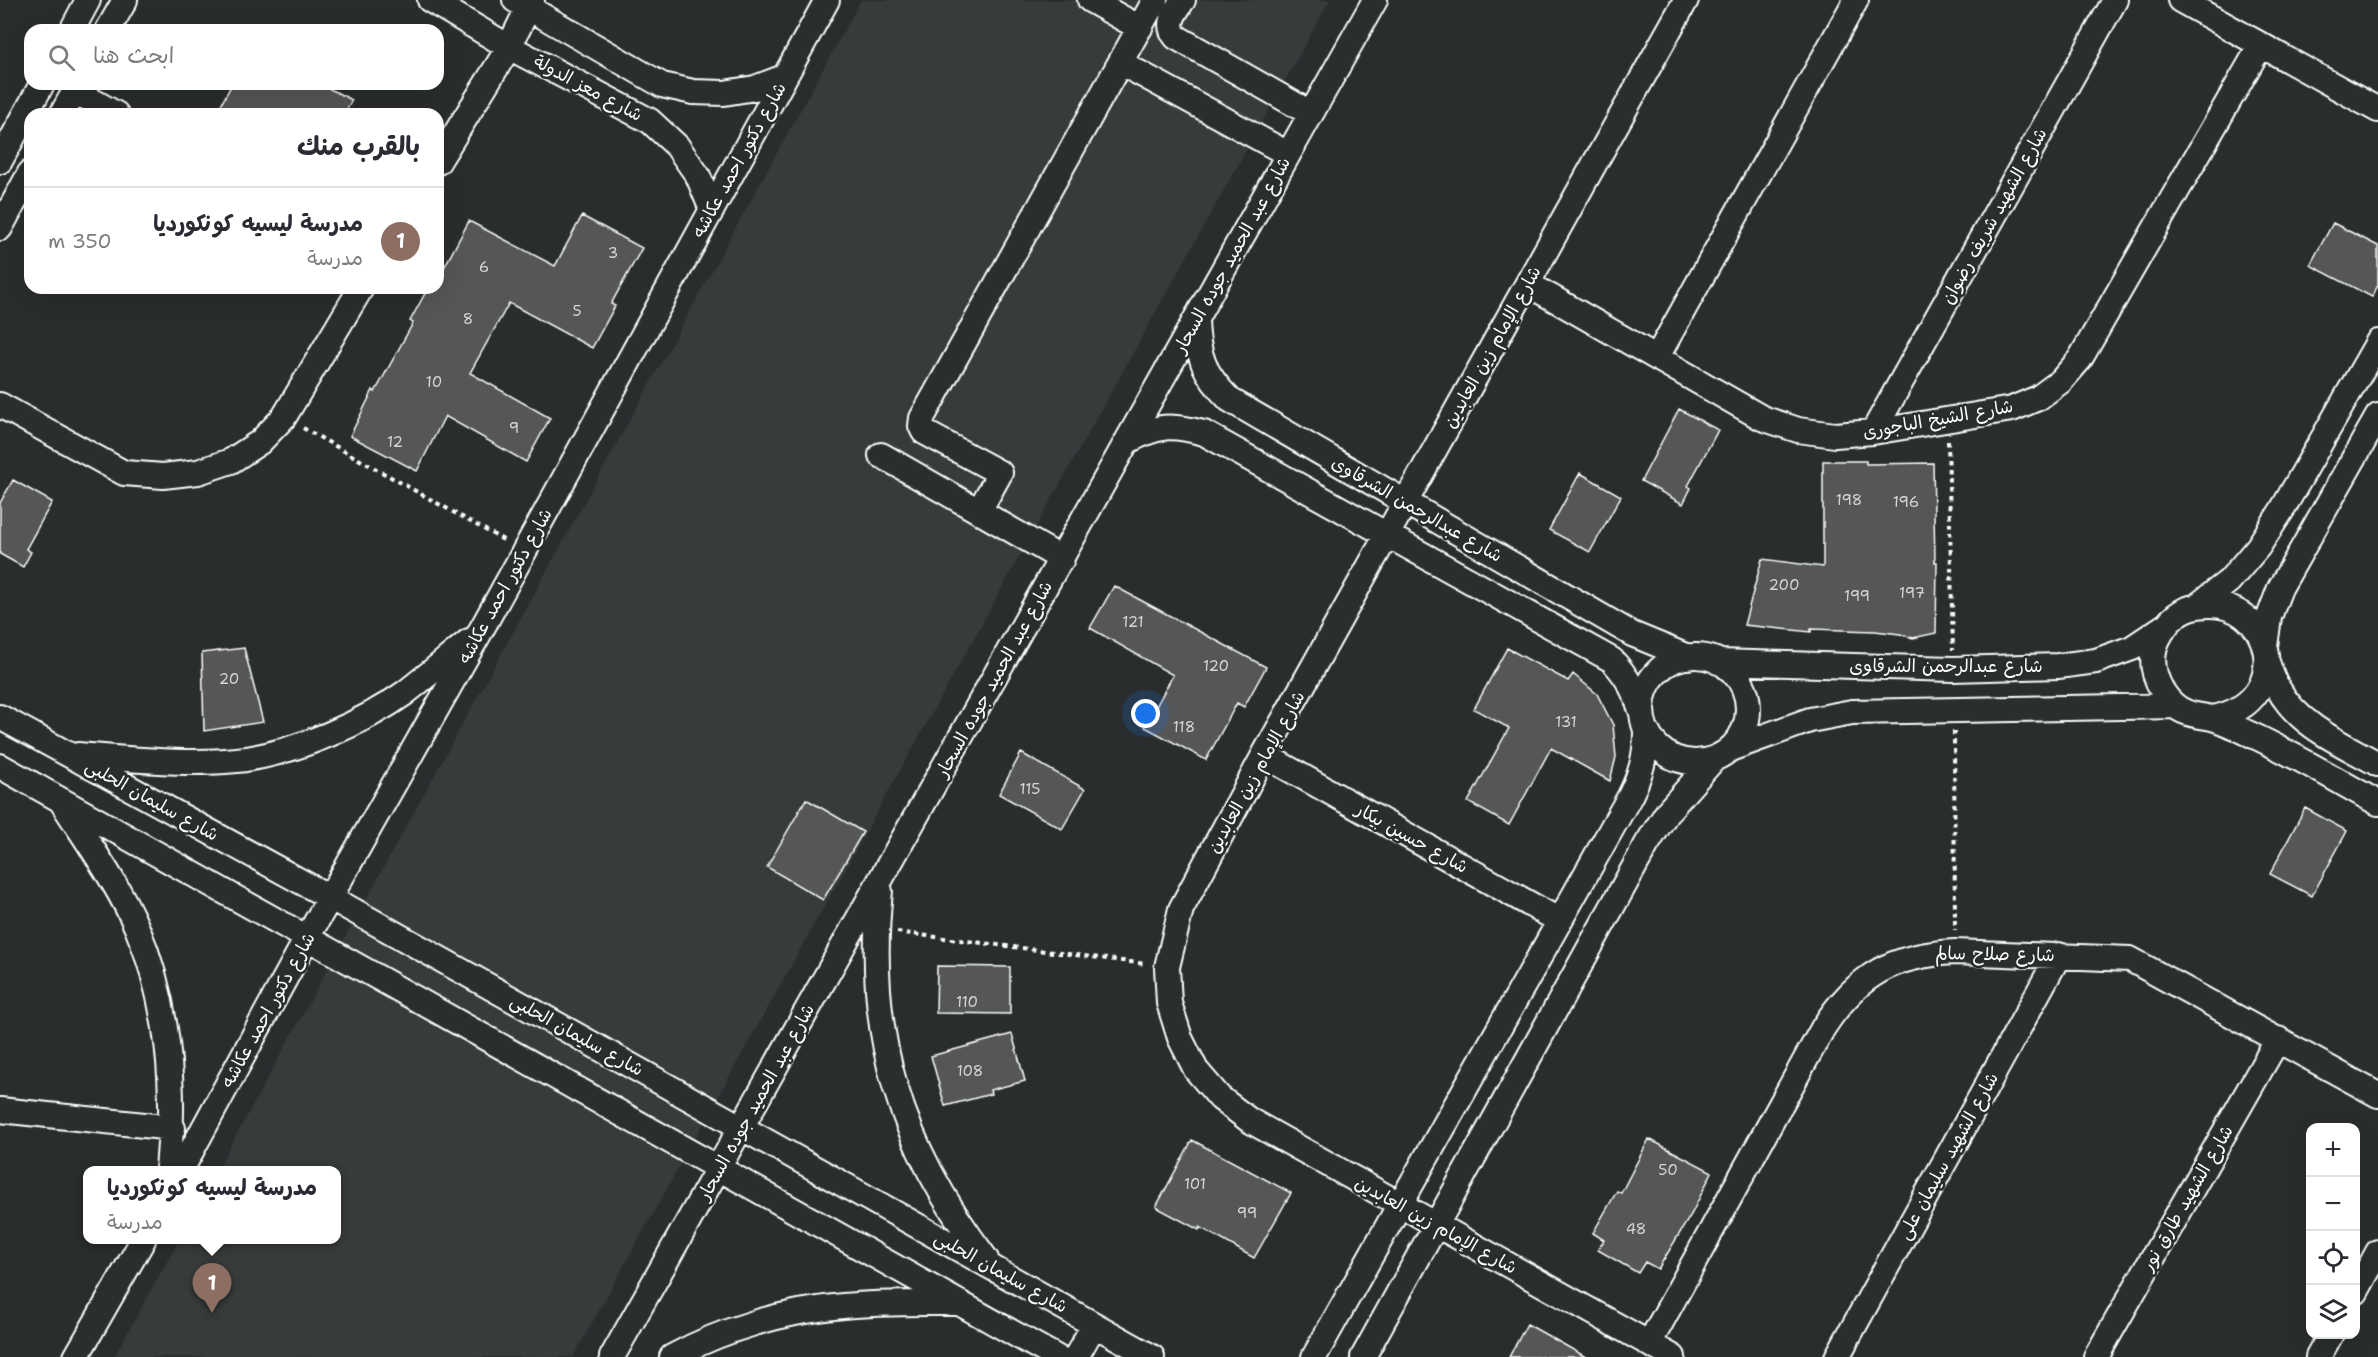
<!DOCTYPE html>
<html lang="ar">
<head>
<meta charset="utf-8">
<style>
  :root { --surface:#fff; --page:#f7f7f7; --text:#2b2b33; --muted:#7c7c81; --line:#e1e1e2; --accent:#8a764a }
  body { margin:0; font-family:"Shantell Sans","Playpen Sans Arabic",sans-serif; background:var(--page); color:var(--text); direction:rtl }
  .controls { position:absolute; right:18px; bottom:18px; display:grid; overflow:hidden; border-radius:12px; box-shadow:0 6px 24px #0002 }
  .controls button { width:54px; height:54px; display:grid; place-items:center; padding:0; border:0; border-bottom:2px solid var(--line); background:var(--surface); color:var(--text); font:30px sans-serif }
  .you { position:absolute; left:1146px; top:714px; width:21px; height:21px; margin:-15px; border:4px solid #fff; border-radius:50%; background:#1a73e8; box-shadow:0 0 0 9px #1a73e833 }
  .badge { display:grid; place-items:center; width:39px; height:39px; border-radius:50%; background:var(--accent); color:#fff; font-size:20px; font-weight:700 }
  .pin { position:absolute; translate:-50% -50px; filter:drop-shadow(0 2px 3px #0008) }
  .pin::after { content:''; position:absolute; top:32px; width:21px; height:18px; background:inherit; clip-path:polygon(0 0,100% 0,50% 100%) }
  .popup { position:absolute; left:83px; top:1166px; width:258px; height:78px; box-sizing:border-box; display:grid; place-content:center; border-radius:12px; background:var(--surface); filter:drop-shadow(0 2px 4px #0005); font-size:20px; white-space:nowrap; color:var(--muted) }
  .popup b { font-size:22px; color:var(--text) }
  .popup::after { content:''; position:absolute; left:50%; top:100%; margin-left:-12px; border:12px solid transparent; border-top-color:var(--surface) }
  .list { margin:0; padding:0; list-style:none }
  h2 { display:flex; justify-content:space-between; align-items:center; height:78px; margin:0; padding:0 24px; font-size:26px }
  h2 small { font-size:20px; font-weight:400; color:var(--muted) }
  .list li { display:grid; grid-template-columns:39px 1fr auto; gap:18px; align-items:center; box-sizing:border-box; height:108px; padding:0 24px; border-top:2px solid var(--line) }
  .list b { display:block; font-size:22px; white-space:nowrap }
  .list p { margin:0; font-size:20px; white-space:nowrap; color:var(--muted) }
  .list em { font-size:20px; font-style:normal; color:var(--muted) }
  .icon { flex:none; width:33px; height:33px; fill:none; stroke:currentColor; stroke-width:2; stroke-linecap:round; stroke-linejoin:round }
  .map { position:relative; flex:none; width:2378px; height:1357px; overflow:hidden; direction:ltr }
  .search { position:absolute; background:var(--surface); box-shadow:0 6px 24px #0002; left:24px; top:24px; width:420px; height:66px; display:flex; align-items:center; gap:15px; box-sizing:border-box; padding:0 21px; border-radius:18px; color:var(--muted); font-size:22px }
  .panel { position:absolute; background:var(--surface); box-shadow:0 6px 24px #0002; left:24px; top:108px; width:420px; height:186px; border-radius:18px; direction:rtl }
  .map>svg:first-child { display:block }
  .built { fill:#373a3b }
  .building { fill:#555758; stroke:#fff; stroke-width:1.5 }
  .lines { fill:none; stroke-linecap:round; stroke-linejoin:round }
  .minor-casing { stroke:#fff; stroke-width:28 }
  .path { stroke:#fff; stroke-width:4; stroke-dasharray:4.5 4.5; stroke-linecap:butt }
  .minor { stroke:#2a2d2e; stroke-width:24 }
  .labels { text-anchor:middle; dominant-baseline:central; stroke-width:5; stroke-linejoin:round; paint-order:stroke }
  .number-label { font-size:15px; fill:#d4d5d5 }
  .street-label { font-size:18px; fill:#fff; stroke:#2a2d2e }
</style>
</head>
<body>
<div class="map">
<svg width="2378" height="1357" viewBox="0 0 2378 1357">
  <rect width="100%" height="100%" fill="#2a2d2e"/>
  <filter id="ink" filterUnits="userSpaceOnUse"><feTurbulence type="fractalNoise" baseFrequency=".0167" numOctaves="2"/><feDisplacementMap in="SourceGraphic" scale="12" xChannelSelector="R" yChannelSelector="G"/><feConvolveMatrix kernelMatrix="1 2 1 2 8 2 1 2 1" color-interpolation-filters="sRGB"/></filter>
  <g filter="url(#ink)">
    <!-- built -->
    <path class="built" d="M861,0H1330L573,1357H114L179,1240H336V1170H217Z"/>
    <!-- building -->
    <path class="building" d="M232,84H320L352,100L344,114H216Z
      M582,216L642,248L611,304L615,306L592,348L509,303L470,373L550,418L526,462L445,416L417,471L350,436L373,390L375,392L413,323L410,321L428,288H438V279L469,221L555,266Z
      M2333,223L2378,246V285L2372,297L2310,265Z
      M1679,409L1718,430L1688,486L1691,488L1683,504L1641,481Z
      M1823,461H1866V464L1933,463L1935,562H1937L1936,633L1913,638L1900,634L1875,631L1811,629V632L1744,625L1762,559L1823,567Z
      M1580,473L1621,496L1590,552L1549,530Z
      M13,480L52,502L26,549L31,552L23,567L0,554V503Z
      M1114,586L1266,667L1244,707L1237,703L1206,760L1145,727L1173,675L1090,628Z
      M244,648L263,722L204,731L202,653Z
      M1507,648L1568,681L1573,674L1597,694L1613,725L1616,757L1610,781L1551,748L1509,825L1468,802L1509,728L1474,709Z
      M1021,753L1085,789L1062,829L999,794Z
      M806,799L863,832L823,900L767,867Z
      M2305,808L2347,831L2312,896L2270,874Z
      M937,966L1010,967V1014L936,1013Z
      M1012,1034L1025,1081L990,1090L991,1094L945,1106L931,1056Z
      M1649,1139L1712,1172L1692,1213L1658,1269L1645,1262L1638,1273L1598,1250L1604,1240L1593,1233L1617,1191L1621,1193Z
      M1192,1140L1291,1193L1254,1258L1200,1227L1199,1230L1156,1207Z
      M1527,1324L1586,1357H1509Z"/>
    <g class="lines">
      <defs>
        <path id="minor" d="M430,0L509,47L650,121L677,146L698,176L712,210
          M515,0L662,85L693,92L724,93L755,88L784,77
          M1090,0L1140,28
          M1183,0C1175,12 1165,24 1176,37L1310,113
          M2180,0L2378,110
          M72,30L88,0
          M108,30L125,0
          M1121,63L1288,154
          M75,91L116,114
          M62,114L79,84
          M0,161L42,84
          M438,162L509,47L532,0
          M0,228L30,173
          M1528,284L1762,418L1798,430L1835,435L1873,432L2012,409L2038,398L2061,381L2080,359L2261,45
          M1196,319C1197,356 1204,374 1230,400L1632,634L1688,657
          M1657,357L1856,0
          M0,405L124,473L163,476L198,472L231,461L260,442L284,417L361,288
          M1873,432L2115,0
          M1128,441C1159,425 1170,424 1204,433L1612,660C1628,677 1635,692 1642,713
          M881,455L1062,559
          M979,511L1000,473L924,432L921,426L922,418L1155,0
          M2197,606L2229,581L2258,547L2282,510L2378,342
          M2265,646L2269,617L2280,588L2378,416
          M1642 709a53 53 0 1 1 106 0a53 53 0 1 1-106 0Z
          M1718,662L1953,669L2058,666L2096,661L2132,648L2165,626
          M2267,662C2270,670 2273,680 2278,688C2298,726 2343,744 2378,764
          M0,717L331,898L1152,1357
          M2213,718C2298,701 2273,594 2198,606C2179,609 2166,623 2158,639C2147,661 2156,689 2174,705C2185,715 2198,715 2212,718C2225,721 2238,729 2250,734C2294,754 2336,780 2378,803
          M1730,749L1810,720L1852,712L2175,706
          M78,755C133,759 191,766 246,759C298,751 363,723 405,693C427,676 448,658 469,641
          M1264,755L1560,921
          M0,766L1056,1357
          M62,802C88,843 118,884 137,928C169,1003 176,1090 168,1170
          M880,891C865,1034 900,1146 986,1259
          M0,1110L173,1128
          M181,1170L307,938L480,632L827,0
          M2356,1292L2378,1252
          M1649,1344L1823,1028C1857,975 1893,955 1955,952L2130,959L2378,1095
          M76,1357L143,1240
          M612,1357L1375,0
          M672,1357C723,1329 785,1311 843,1306C881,1302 920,1303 958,1303
          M1076,1357L1094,1325
          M1314,1357L1630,796C1641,774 1646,756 1646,731
          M1363,1357L1647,844L1668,811L1714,759
          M1673,1357L1249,1120L1220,1098L1196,1070L1180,1038L1169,1003L1167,967L1181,909L1264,755L1686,0
          M1837,1357L2059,955
          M2096,1357L2278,1039
          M2318,1357L2331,1334"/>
      </defs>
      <!-- minor casing -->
      <use href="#minor" class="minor-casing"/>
      <!-- path -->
      <path class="path" d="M303,428L505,541
        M1948,441L1953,650
        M1954,731L1955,930
        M897,932L1146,964"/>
      <!-- minor -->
      <use href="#minor" class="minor"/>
    </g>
  </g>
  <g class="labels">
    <!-- number labels -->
    <g class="number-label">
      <text x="613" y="253">3</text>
      <text x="484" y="267">6</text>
      <text x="577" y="311">5</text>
      <text x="468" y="319">8</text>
      <text x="434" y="382">10</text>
      <text x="514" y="428">9</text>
      <text x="395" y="442">12</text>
      <text x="1849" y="500">198</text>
      <text x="1906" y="502">196</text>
      <text x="1784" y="585">200</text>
      <text x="1912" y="593">197</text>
      <text x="1857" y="596">199</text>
      <text x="1133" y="622">121</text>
      <text x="1216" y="666">120</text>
      <text x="229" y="679">20</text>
      <text x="1566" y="722">131</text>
      <text x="1184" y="727">118</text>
      <text x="1030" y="789">115</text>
      <text x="967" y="1002">110</text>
      <text x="970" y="1071">108</text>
      <text x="1668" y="1170">50</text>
      <text x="1195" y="1184">101</text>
      <text x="1247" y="1213">99</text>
      <text x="1636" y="1229">48</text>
    </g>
    <!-- street labels -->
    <g class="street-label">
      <text transform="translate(588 88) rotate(28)">شارع معز الدولة</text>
      <text transform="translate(739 160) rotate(-61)">شارع دكتور احمد عكاشه</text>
      <text transform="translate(1994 216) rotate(-61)">شارع الشهيد شريف رضوان</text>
      <text transform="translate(1232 255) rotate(-61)">شارع عبد الحميد جوده السحار</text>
      <text transform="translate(1492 347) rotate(-61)">شارع الإمام زين العابدين</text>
      <text transform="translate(1938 419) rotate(-10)">شارع الشيخ الباجورى</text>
      <text transform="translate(1417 509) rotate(30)">شارع عبدالرحمن الشرقاوى</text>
      <text transform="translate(505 586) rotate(-61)">شارع دكتور احمد عكاشه</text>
      <text x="1946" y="666">شارع عبدالرحمن الشرقاوى</text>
      <text transform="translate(994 679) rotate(-61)">شارع عبد الحميد جوده السحار</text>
      <text transform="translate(1256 772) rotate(-61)">شارع الإمام زين العابدين</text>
      <text transform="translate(152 800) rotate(29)">شارع سليمان الحلبى</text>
      <text transform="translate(1412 838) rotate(29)">شارع حسين بيكار</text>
      <text transform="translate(1995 954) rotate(1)">شارع صلاح سالم</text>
      <text transform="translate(268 1010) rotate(-61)">شارع دكتور احمد عكاشه</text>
      <text transform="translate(577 1035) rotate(29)">شارع سليمان الحلبى</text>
      <text transform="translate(756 1102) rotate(-61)">شارع عبد الحميد جوده السحار</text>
      <text transform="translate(1948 1156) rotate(-61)">شارع الشهيد سليمان على</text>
      <text transform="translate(2187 1198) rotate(-60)">شارع الشهيد طارق نور</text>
      <text transform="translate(1436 1225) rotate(29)">شارع الإمام زين العابدين</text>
      <text transform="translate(1001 1272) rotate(29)">شارع سليمان الحلبى</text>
    </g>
  </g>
</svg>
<div class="controls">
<button>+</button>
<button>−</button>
<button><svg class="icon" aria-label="locate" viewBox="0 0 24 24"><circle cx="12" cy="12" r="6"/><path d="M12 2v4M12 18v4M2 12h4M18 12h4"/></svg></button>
<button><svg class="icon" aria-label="layers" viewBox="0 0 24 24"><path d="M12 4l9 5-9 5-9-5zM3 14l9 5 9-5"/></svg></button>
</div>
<div class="you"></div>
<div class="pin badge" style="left:212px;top:1313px;background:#8d6e63">1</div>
<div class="popup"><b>مدرسة ليسيه كونكورديا</b>مدرسة</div>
<div class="search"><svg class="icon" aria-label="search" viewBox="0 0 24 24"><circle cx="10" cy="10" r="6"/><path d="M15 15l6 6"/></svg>ابحث هنا</div>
<section class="panel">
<h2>بالقرب منك<small></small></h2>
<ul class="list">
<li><span class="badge" style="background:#8d6e63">1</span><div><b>مدرسة ليسيه كونكورديا</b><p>مدرسة</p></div><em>350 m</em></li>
</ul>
</section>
</div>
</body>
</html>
